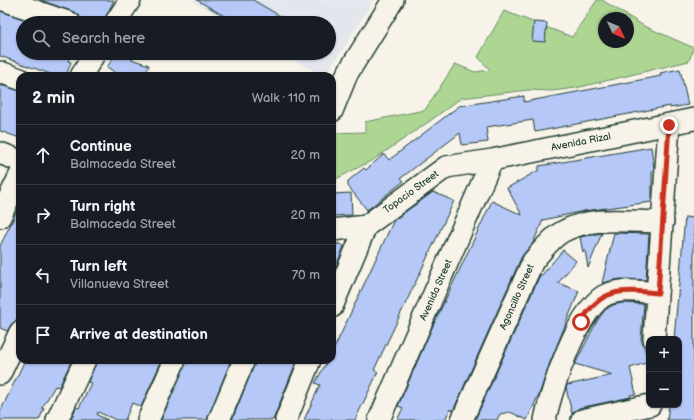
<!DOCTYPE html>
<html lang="en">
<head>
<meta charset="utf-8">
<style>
  :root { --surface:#171b24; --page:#242831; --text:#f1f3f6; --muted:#9ea1a6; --line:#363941 }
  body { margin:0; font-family:"Balsamiq Sans",sans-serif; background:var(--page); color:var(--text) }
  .controls { position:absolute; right:12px; bottom:12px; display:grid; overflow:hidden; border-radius:8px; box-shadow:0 1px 3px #0004 }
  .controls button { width:36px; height:36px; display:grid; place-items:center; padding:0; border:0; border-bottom:1px solid var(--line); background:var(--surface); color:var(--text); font:20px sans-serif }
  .compass { position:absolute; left:598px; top:12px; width:36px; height:36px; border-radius:50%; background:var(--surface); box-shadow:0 1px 3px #0004; rotate:134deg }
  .stop { position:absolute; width:12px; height:12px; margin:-9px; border:3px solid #c8321e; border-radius:50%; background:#fff }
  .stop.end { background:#c8321e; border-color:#fff; box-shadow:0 1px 4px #0008 }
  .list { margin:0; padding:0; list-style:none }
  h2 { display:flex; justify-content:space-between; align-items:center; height:52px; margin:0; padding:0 16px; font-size:17px }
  h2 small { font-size:13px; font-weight:400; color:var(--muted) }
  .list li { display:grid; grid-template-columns:26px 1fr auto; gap:12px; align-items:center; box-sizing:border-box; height:60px; padding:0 16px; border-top:1px solid var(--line) }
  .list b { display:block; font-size:15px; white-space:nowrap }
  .list p { margin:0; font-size:13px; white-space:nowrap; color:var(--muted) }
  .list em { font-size:13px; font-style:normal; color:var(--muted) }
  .icon { flex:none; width:22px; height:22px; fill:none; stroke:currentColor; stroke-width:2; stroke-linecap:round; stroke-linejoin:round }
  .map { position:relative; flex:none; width:694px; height:420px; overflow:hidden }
  .search { position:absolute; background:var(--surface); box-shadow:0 1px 3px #0004; left:16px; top:16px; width:320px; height:44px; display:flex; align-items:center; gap:10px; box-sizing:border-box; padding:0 14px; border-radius:22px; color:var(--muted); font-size:15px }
  .panel { position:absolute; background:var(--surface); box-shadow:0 1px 3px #0004; left:16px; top:72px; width:320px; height:292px; border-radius:12px }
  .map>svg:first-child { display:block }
  .built { fill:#e3e6ed }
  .green { fill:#aed693; stroke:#668a64; fill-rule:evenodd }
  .building { fill:#b5c8f8; stroke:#1f3d34 }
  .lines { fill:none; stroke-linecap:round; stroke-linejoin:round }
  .minor-casing { stroke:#1f3d34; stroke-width:24 }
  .minor { stroke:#f7f3e8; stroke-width:21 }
  .route { stroke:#c8321e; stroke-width:5 }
  .labels { text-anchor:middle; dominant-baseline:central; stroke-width:4; stroke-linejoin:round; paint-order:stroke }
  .street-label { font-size:10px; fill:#1f3d34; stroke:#f7f3e8 }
</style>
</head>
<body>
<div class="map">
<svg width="694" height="420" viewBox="0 0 694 420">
  <rect width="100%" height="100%" fill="#f7f3e8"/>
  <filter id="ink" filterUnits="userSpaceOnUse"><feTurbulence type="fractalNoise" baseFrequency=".025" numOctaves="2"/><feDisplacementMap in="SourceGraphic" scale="8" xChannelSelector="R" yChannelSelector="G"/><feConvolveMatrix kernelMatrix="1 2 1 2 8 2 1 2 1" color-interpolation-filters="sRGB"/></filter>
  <g filter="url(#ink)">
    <!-- built -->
    <path class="built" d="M191,0H373L345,46L324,76L281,53H329V23H230Z"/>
    <!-- green -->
    <path class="green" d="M597,0H602L644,26L694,48L689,61L576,88L553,91L528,90L461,98L430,121L373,160L332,181V135L333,133L365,132V122L425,110L455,64L475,72L490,70L478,57L504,11L572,37ZM604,18H628V42H604Z"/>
    <!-- building -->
    <path class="building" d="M40,0H114L103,23L92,19L91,23H82L79,15L74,12Z
      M197,0H253L292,23H236Z
      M0,11L34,23H23V53H71L68,61L71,62L66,76H56L0,56Z
      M534,22L547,23L545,42L532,41Z
      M117,53H135L131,59L149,65L145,76H120L107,67Z
      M680,69L688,105L670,108V106L535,132L533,120L486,127L488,142L462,145L460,133L401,178L404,181L367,210L348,186V181L364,168L366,170L384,154L389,160L459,106L524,96V102L661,76L660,73Z
      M0,85L20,91V138L0,131Z
      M651,147L654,168L652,172V202L584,211L543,220L533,243L522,256L453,411L450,409L445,420H397L403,408L398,406L431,330L492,201L522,215L507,188L539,170V166Z
      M433,192L454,201L374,370L378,372L355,420H304L320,385L315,383L328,360H332V353L394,220Z
      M351,193L352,215L332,216V194Z
      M20,205V315L7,331L0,328V246Z
      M685,217L694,218V420H667L669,405H679V339H674Z
      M602,233L588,268L585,250L583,253L580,237Z
      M614,233L649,234L646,280L620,279L602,283Z
      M338,243L344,246L332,276V256Z
      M563,250L576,261L558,283L579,291L549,365L540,392L527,420L510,412L500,414L497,420H475L540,275H542Z
      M622,303L644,304L641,339L649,362L630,368L636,394L630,395L631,397L579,408L572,414L566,388L567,385L613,375L575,364L597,321L605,310L613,305Z
      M25,360H72L59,387L55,386L42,408L44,409L39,420H0V412Z
      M97,360H162L141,407L132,403L125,420H116L98,412L97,415L108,420H71L76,407L79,408L91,383L88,382Z
      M187,360H231L207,420H161Z
      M256,360H297L273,420H232Z"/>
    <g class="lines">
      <defs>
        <path id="minor" d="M4,0L70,23
          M115,23L130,0
          M0,72L20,79
          M81,76L95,53
          M332,111L347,74L393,0
          M0,153L20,161
          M0,217L20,175
          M332,230L366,226L446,167L492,160L694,119
          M332,307L366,226
          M654,339L669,125
          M0,374L20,332
          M57,420L85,360
          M148,420L175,360
          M219,420L244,360
          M286,420L310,360
          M379,420L492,160
          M462,420L533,261C542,251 550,239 562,232C592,215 629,222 663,222
          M545,420C551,390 579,304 608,294C624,288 642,292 657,293
          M582,420L650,405"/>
      </defs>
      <!-- minor casing -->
      <use href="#minor" class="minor-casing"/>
      <!-- minor -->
      <use href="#minor" class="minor"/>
    </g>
  </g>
  <g class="lines" filter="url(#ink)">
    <!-- route -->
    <path class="route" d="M581,322C601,287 622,290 658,293L669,125"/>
  </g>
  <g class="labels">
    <!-- street labels -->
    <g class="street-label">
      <text transform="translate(581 142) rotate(-11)">Avenida Rizal</text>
      <text transform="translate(411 192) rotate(-36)">Topacio Street</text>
      <text transform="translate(436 290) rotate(-66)">Avenida Street</text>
      <text transform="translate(517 297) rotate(-66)">Agoncillo Street</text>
    </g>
  </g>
</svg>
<div class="controls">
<button>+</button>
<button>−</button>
</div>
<svg class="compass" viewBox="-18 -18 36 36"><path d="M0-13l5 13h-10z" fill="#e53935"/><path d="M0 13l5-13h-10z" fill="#9ea1a6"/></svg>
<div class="stop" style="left:581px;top:322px"></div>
<div class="stop end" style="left:669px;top:125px"></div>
<div class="search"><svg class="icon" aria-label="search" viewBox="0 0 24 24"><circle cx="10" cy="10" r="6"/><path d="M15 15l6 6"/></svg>Search here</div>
<section class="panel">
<h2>2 min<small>Walk · 110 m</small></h2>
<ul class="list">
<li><svg class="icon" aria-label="ahead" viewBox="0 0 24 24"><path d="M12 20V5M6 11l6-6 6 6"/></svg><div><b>Continue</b><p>Balmaceda Street</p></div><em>20 m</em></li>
<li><svg class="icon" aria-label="right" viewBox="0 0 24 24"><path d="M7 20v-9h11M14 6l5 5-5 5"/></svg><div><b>Turn right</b><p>Balmaceda Street</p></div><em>20 m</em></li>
<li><svg class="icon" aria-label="left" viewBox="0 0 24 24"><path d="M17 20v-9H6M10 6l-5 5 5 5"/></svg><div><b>Turn left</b><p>Villanueva Street</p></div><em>70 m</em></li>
<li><svg class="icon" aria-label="arrive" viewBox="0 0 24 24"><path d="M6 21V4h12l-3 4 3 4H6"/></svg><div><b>Arrive at destination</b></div></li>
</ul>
</section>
</div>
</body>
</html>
